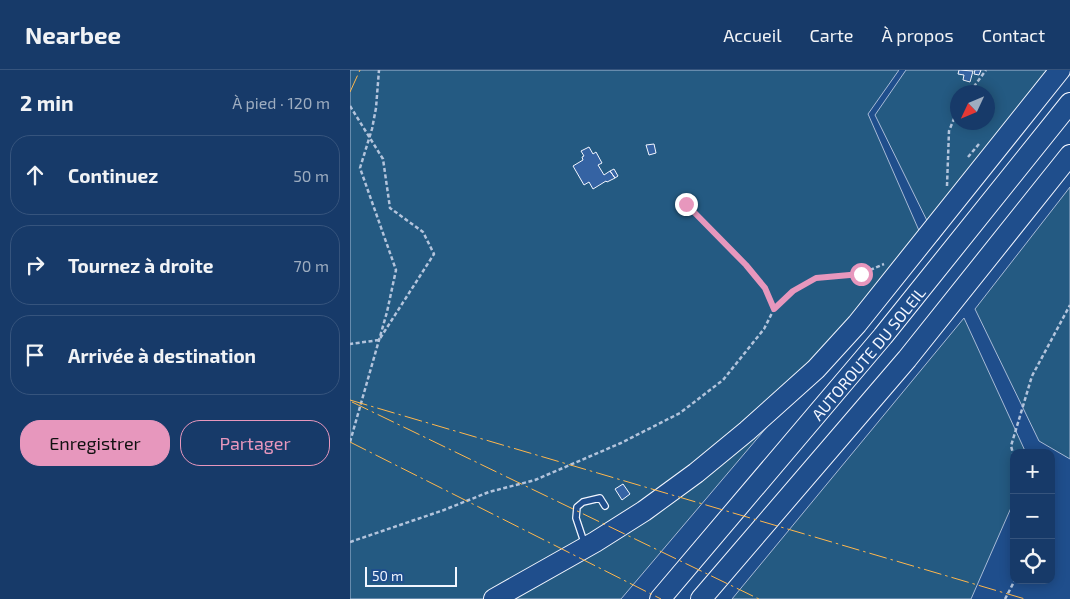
<!DOCTYPE html>
<html lang="fr">
<head>
<meta charset="utf-8">
<style>
  :root { --surface:#173a69; --page:#20416f; --text:#f1f3f6; --muted:#9eadc0; --line:#36547d; --accent:#e797bd }
  body { margin:0; font-family:"Exo 2",sans-serif; background:var(--page); color:var(--text) }
  .controls { position:absolute; right:15px; bottom:15px; display:grid; overflow:hidden; border-radius:10px; box-shadow:0 2px 12px #0003 }
  .controls button { width:45px; height:45px; display:grid; place-items:center; padding:0; border:0; border-bottom:1px solid var(--line); background:var(--surface); color:var(--text); font:25px sans-serif }
  .compass { position:absolute; left:600px; top:15px; width:45px; height:45px; border-radius:50%; background:var(--surface); box-shadow:0 2px 12px #0003; rotate:226deg }
  .scale { position:absolute; left:15px; bottom:12px; width:92px; box-sizing:border-box; padding-left:5px; border:2px solid #f2f6ff; border-top:0; font-size:14px; line-height:18px; white-space:nowrap; color:#f2f6ff; -webkit-text-stroke:4px #1f4e8c; paint-order:stroke }
  .stop { position:absolute; width:15px; height:15px; margin:-11px; border:4px solid #e797bd; border-radius:50%; background:#fff }
  .stop.end { background:#e797bd; border-color:#fff; box-shadow:0 1px 5px #0008 }
  .list { margin:0; padding:0; list-style:none }
  h2 { display:flex; justify-content:space-between; align-items:center; height:65px; margin:0; padding:0 20px; font-size:21px }
  h2 small { font-size:16px; font-weight:400; color:var(--muted) }
  .list li { display:grid; grid-template-columns:32px 1fr auto; gap:15px; align-items:center; box-sizing:border-box; height:80px; margin:0 10px 10px; padding:0 10px; border:1px solid var(--line); border-radius:20px }
  .list b { display:block; font-size:19px; white-space:nowrap }
  .list em { font-size:16px; font-style:normal; color:var(--muted) }
  .actions { display:flex; gap:10px; padding:15px 20px }
  .actions a { flex:1; padding:11px 0; border:1px solid var(--accent); border-radius:20px; text-align:center; font-size:18px; color:var(--accent) }
  .actions .main { background:var(--accent); color:#111 }
  .icon { flex:none; width:28px; height:28px; fill:none; stroke:currentColor; stroke-width:2; stroke-linecap:round; stroke-linejoin:round }
  .map { position:relative; flex:none; width:720px; height:529px; overflow:hidden }
  header { display:flex; align-items:center; gap:30px; box-sizing:border-box; height:70px; padding:0 25px; background:var(--surface); border-bottom:1px solid var(--line) }
  header strong { font-size:24px }
  nav { display:flex; gap:28px; margin-inline-start:auto; font-size:18px }
  main { display:flex }
  aside { flex:1; background:var(--surface) }
  .map>svg:first-child { display:block }
  .green { fill:#245a82; stroke:#a8bbd7; fill-rule:evenodd }
  .building { fill:#3563a3; stroke:#f2f6ff }
  .lines { fill:none; stroke-linecap:round; stroke-linejoin:round }
  .lane-casing { stroke:#f2f6ff; stroke-width:8 }
  .highway-casing { stroke:#f2f6ff; stroke-width:22 }
  .path { stroke:#b3c4dc; stroke-width:2.5; stroke-dasharray:4 2.5; stroke-linecap:butt }
  .lane { stroke:#1f4e8c; stroke-width:5.5 }
  .highway { stroke:#1f4e8c; stroke-width:20 }
  .power { stroke:#ffb74d; stroke-width:1; stroke-dasharray:18 4 2.5 4; stroke-linecap:butt }
  .route { stroke:#e797bd; stroke-width:6 }
  .labels { text-anchor:middle; dominant-baseline:central; stroke-width:4; stroke-linejoin:round; paint-order:stroke }
  .street-label { font-size:16px; fill:#f2f6ff; stroke:#1f4e8c }
</style>
</head>
<body>
<header>
<strong>Nearbee</strong>
<nav><a>Accueil</a><a>Carte</a><a>À propos</a><a>Contact</a></nav>
</header>
<main>
<aside>
<h2>2 min<small>À pied · 120 m</small></h2>
<ul class="list">
<li><svg class="icon" aria-label="ahead" viewBox="0 0 24 24"><path d="M12 20V5M6 11l6-6 6 6"/></svg><div><b>Continuez</b></div><em>50 m</em></li>
<li><svg class="icon" aria-label="right" viewBox="0 0 24 24"><path d="M7 20v-9h11M14 6l5 5-5 5"/></svg><div><b>Tournez à droite</b></div><em>70 m</em></li>
<li><svg class="icon" aria-label="arrive" viewBox="0 0 24 24"><path d="M6 21V4h12l-3 4 3 4H6"/></svg><div><b>Arrivée à destination</b></div></li>
</ul>
<div class="actions"><a class="main">Enregistrer</a><a>Partager</a></div>
</aside>
<div class="map">
<svg width="720" height="529" viewBox="0 0 720 529">
  <rect width="100%" height="100%" fill="#1f4e8c"/>
  <!-- green -->
  <path class="green" d="M0,0H549L518,44L574,172L271,529H0Z
    M556,0H712L587,171L525,45ZM608,22H638V52H608Z
    M720,117V389L689,371L625,239Z
    M614,248L676,383H664V431L621,529H382Z"/>
  <!-- building -->
  <path class="building" d="M609,0L623,1L620,12L613,10L614,5L608,4Z
    M625,0H631L629,5L624,4Z
    M304,74L306,83L299,85L296,75Z
    M239,77L243,84L246,82L252,93L248,95L254,105L260,101L265,108L257,112L256,111L243,119L239,112L234,115L223,96L233,90L232,87L234,86L231,81Z
    M264,99L268,106L265,108L260,101Z
    M273,414L280,424L272,430L265,419Z"/>
  <g class="lines">
    <defs>
      <path id="lane" d="M235,475L226,448L227,437L233,432L250,428L255,436"/>
      <g id="highway">
        <path d="M144,529L245,472L294,441L346,403L397,361L466,299L507,254L710,0"/>
        <path id="s1" d="M310,529L533,266L720,33"/>
        <path d="M351,529L557,289L720,85"/>
      </g>
    </defs>
    <!-- lane casing -->
    <use href="#lane" class="lane-casing"/>
    <!-- highway casing -->
    <use href="#highway" class="highway-casing"/>
    <!-- path -->
    <path class="path" d="M620,22L636,0
      M0,36L33,89L40,138L73,162L84,184L29,270L0,274
      M618,87L629,74
      M597,116L599,61L608,39
      M336,134L397,195L415,218L424,239
      M0,372L37,242L46,200L10,98L22,59L26,38L29,0
      M664,387L661,376L682,306L720,235
      M0,472L94,440L139,422L185,410L271,373L330,343L373,310L414,259L424,239L443,221L466,209L511,204L534,194
      M655,529L665,510"/>
    <!-- lane -->
    <use href="#lane" class="lane"/>
    <!-- highway -->
    <use href="#highway" class="highway"/>
    <!-- power -->
    <path class="power" d="M0,22L10,0
      M0,330L675,529
      M2,332L409,529
      M0,372L311,529"/>
  </g>
  <g class="lines">
    <!-- route -->
    <path class="route" d="M336,134L396,195L415,218L424,239L443,221L466,208L511,204"/>
  </g>
  <g class="labels">
    <!-- street labels -->
    <g class="street-label">
      <text stroke="none"><textPath href="#s1" startOffset="322">AUTOROUTE DU SOLEIL</textPath></text>
    </g>
  </g>
</svg>
<div class="controls">
<button>+</button>
<button>−</button>
<button><svg class="icon" aria-label="locate" viewBox="0 0 24 24"><circle cx="12" cy="12" r="6"/><path d="M12 2v4M12 18v4M2 12h4M18 12h4"/></svg></button>
</div>
<svg class="compass" viewBox="-18 -18 36 36"><path d="M0-13l5 13h-10z" fill="#e53935"/><path d="M0 13l5-13h-10z" fill="#9eadc0"/></svg>
<div class="scale">50 m</div>
<div class="stop" style="left:511px;top:204px"></div>
<div class="stop end" style="left:336px;top:134px"></div>
</div>
</main>
</body>
</html>
